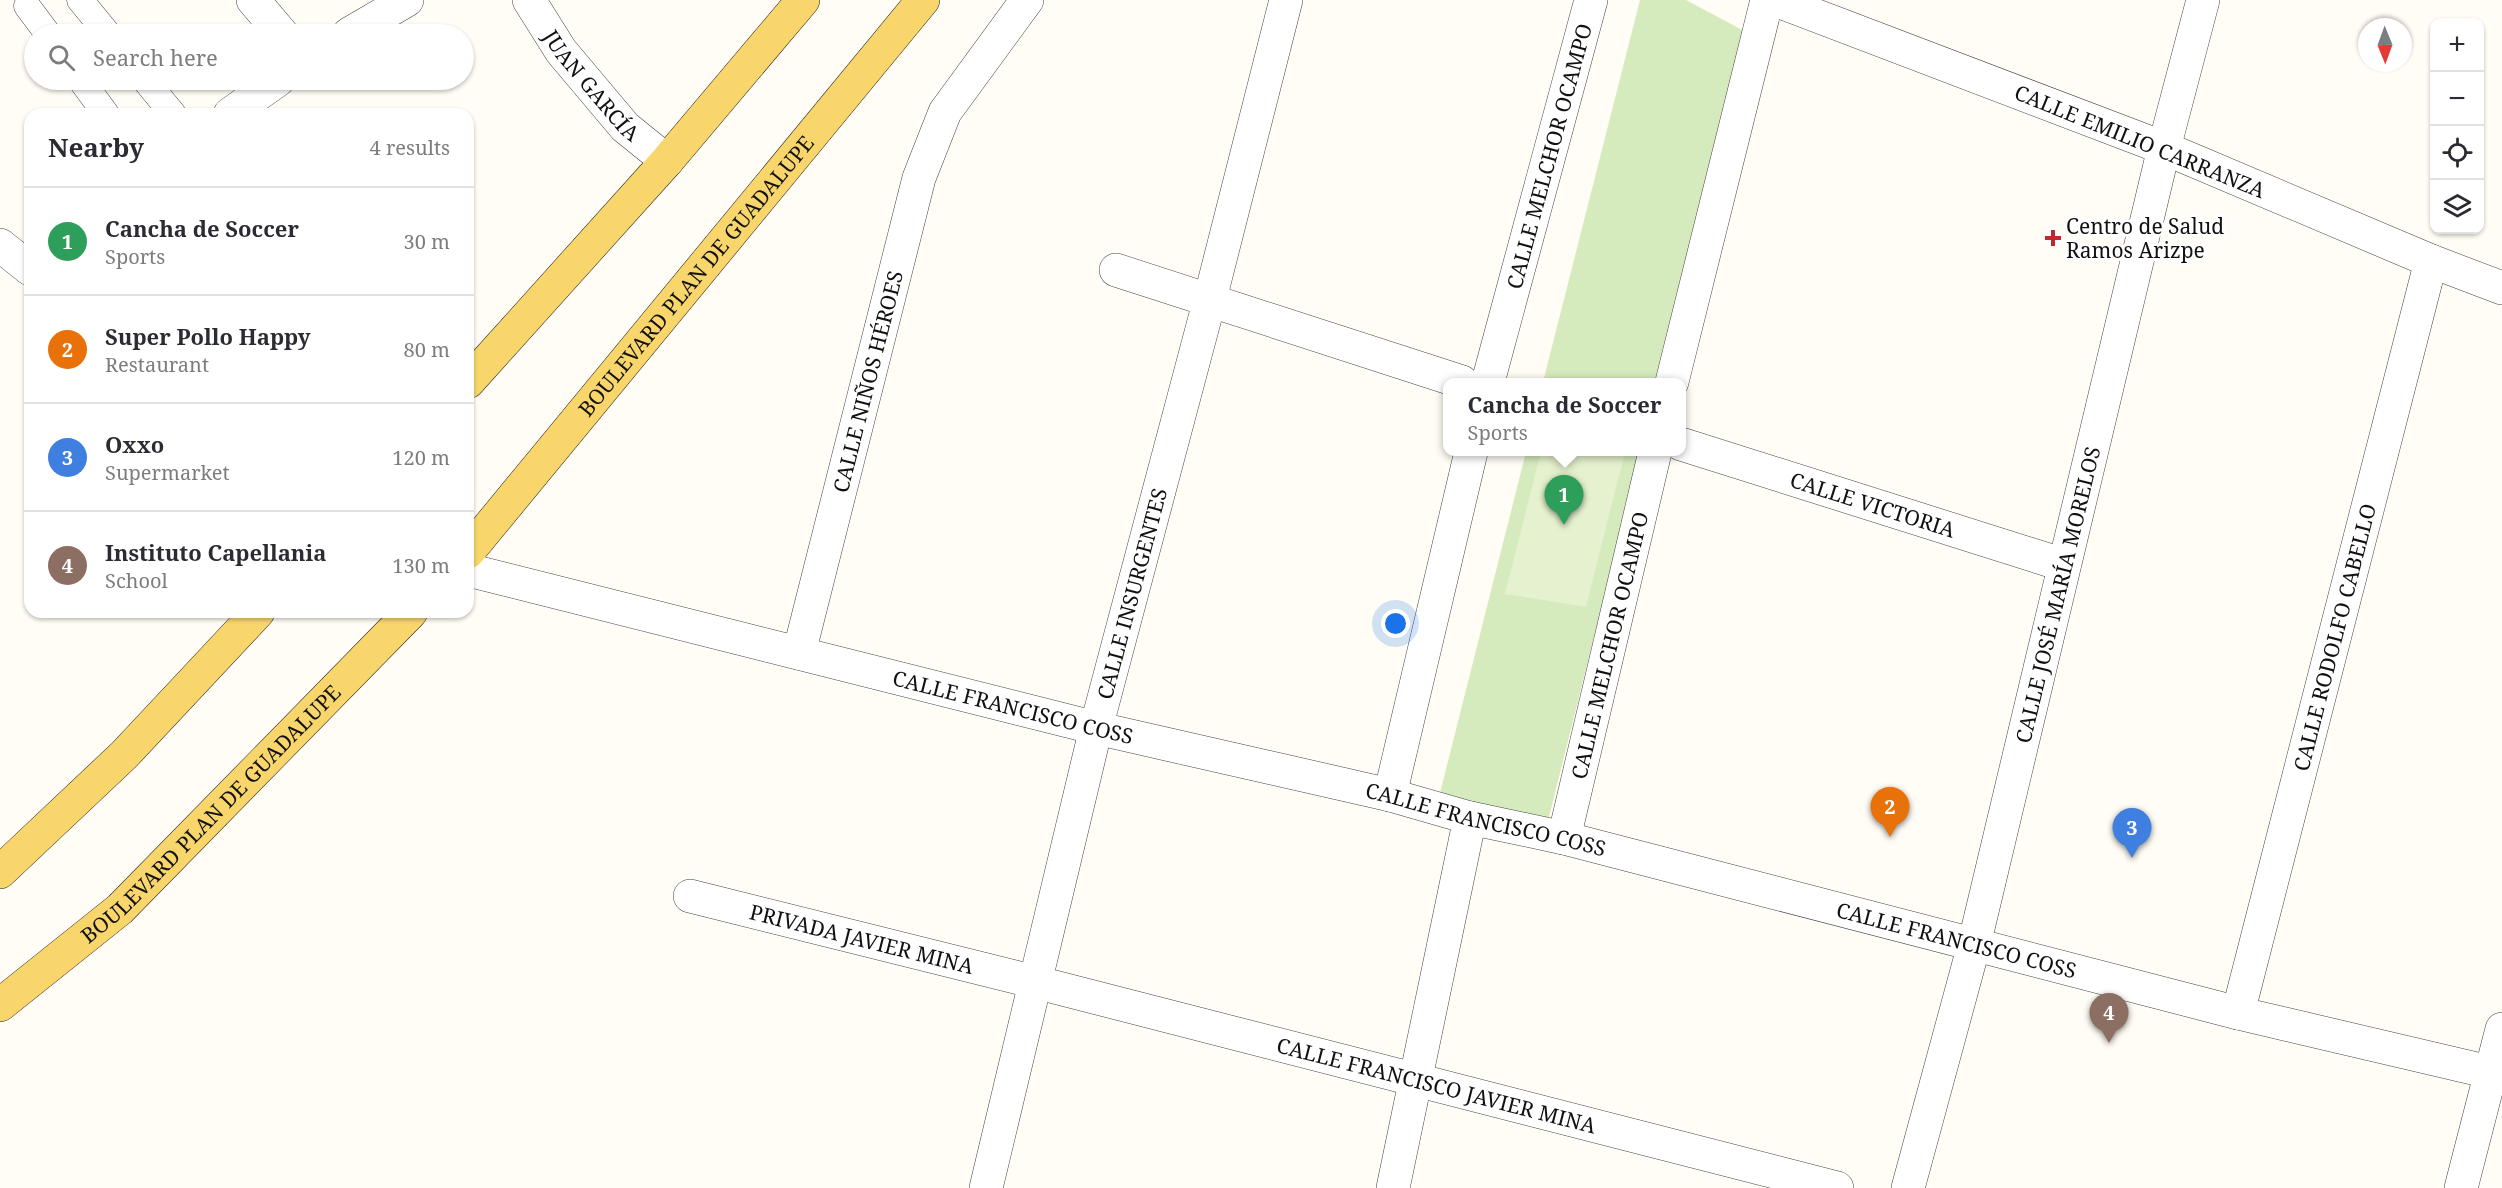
<!DOCTYPE html>
<html lang="en">
<head>
<meta charset="utf-8">
<style>
  :root { --surface:#fff; --page:#f2f2f3; --text:#2b2b33; --muted:#7c7c81; --line:#e1e1e2; --accent:#ea580c }
  body { margin:0; font-family:"Noto Serif",serif; background:var(--page); color:var(--text) }
  .controls { position:absolute; right:18px; top:18px; display:grid; overflow:hidden; border-radius:12px; box-shadow:0 2px 4px #0004 }
  .controls button { width:54px; height:54px; display:grid; place-items:center; padding:0; border:0; border-bottom:2px solid var(--line); background:var(--surface); color:var(--text); font:30px sans-serif }
  .compass { position:absolute; left:2358px; top:18px; width:54px; height:54px; border-radius:50%; background:var(--surface); box-shadow:0 2px 4px #0004; rotate:179deg }
  .you { position:absolute; left:1396px; top:624px; width:21px; height:21px; margin:-15px; border:4px solid #fff; border-radius:50%; background:#1a73e8; box-shadow:0 0 0 9px #1a73e833 }
  .badge { display:grid; place-items:center; width:39px; height:39px; border-radius:50%; background:var(--accent); color:#fff; font-size:20px; font-weight:700 }
  .pin { position:absolute; translate:-50% -50px; filter:drop-shadow(0 2px 3px #0008) }
  .pin::after { content:''; position:absolute; top:32px; width:21px; height:18px; background:inherit; clip-path:polygon(0 0,100% 0,50% 100%) }
  .popup { position:absolute; left:1443px; top:378px; width:243px; height:78px; box-sizing:border-box; display:grid; place-content:center; border-radius:12px; background:var(--surface); filter:drop-shadow(0 2px 4px #0005); font-size:20px; white-space:nowrap; color:var(--muted) }
  .popup b { font-size:22px; color:var(--text) }
  .popup::after { content:''; position:absolute; left:50%; top:100%; margin-left:-12px; border:12px solid transparent; border-top-color:var(--surface) }
  .list { margin:0; padding:0; list-style:none }
  h2 { display:flex; justify-content:space-between; align-items:center; height:78px; margin:0; padding:0 24px; font-size:26px }
  h2 small { font-size:20px; font-weight:400; color:var(--muted) }
  .list li { display:grid; grid-template-columns:39px 1fr auto; gap:18px; align-items:center; box-sizing:border-box; height:108px; padding:0 24px; border-top:2px solid var(--line) }
  .list b { display:block; font-size:22px; white-space:nowrap }
  .list p { margin:0; font-size:20px; white-space:nowrap; color:var(--muted) }
  .list em { font-size:20px; font-style:normal; color:var(--muted) }
  .icon { flex:none; width:33px; height:33px; fill:none; stroke:currentColor; stroke-width:2; stroke-linecap:round; stroke-linejoin:round }
  .map { position:relative; flex:none; width:2502px; height:1188px; overflow:hidden }
  .search { position:absolute; background:var(--surface); box-shadow:0 2px 4px #0004; left:24px; top:24px; width:450px; height:66px; display:flex; align-items:center; gap:15px; box-sizing:border-box; padding:0 21px; border-radius:33px; color:var(--muted); font-size:22px }
  .panel { position:absolute; background:var(--surface); box-shadow:0 2px 4px #0004; left:24px; top:108px; width:450px; height:510px; border-radius:18px }
  .map>svg:first-child { display:block }
  .green { fill:#d5ebbd }
  .pitch { fill:#e6f2cf }
  .lines { fill:none; stroke-linecap:round; stroke-linejoin:round }
  .pedestrian-casing { stroke:#444; stroke-width:27 }
  .minor-casing { stroke:#444; stroke-width:34 }
  .tertiary-casing { stroke:#444; stroke-width:34 }
  .primary-casing { stroke:#222; stroke-width:34 }
  .pedestrian { stroke:#fff; stroke-width:26 }
  .minor { stroke:#fff; stroke-width:33 }
  .tertiary { stroke:#fff; stroke-width:33 }
  .primary { stroke:#f9d66b; stroke-width:33 }
  .poi-dot { fill:#c4262e; stroke:#fff; stroke-width:2 }
  .labels { text-anchor:middle; dominant-baseline:central; stroke-width:6; stroke-linejoin:round; paint-order:stroke }
  .street-label { font-size:21px; fill:#111; stroke:#fff }
  .poi-label { font-size:21px; fill:#111; stroke:#fff; text-anchor:start }
</style>
</head>
<body>
<div class="map">
<svg width="2502" height="1188" viewBox="0 0 2502 1188">
  <rect width="100%" height="100%" fill="#fffdf5"/>
  <!-- green -->
  <path class="green" d="M1640,0H1686L1746,32L1658,382H1543Z
    M1526,452H1640L1548,821L1439,797Z"/>
  <!-- pitch -->
  <path class="pitch" d="M1541,452H1606L1624,456L1586,607L1505,594Z"/>
  <g class="lines">
    <defs>
      <path id="pedestrian" d="M80,0L108,34
        M27,6L48,34
        M81,80L106,114
        M145,80L173,114"/>
      <g id="minor">
        <path d="M253,0L282,34"/>
        <path id="s1" d="M529,0L561,51L625,127L667,161"/>
        <path d="M349,34L407,0"/>
        <path d="M230,114L278,80"/>
        <path d="M2164,148L2431,261L2502,288"/>
        <path d="M0,245L30,269"/>
        <path d="M1116,270L1462,382"/>
        <path id="s2" d="M1488,382L1591,0"/>
        <path d="M1672,382L1767,0"/>
        <path id="s3" d="M1681,444L2064,565"/>
        <path id="s4" d="M799,653L919,178L945,112L1027,0"/>
        <path d="M1390,795L1471,452"/>
        <path id="s5" d="M1564,838L1655,452"/>
        <path id="s6" d="M690,896L1035,982L1837,1188"/>
        <path id="s7" d="M2238,1013L2431,261"/>
        <path id="s8" d="M986,1188L1096,728L1210,299L1286,0"/>
        <path d="M1393,1188L1470,818"/>
        <path d="M2461,1188L2502,1029"/>
      </g>
      <g id="tertiary">
        <path d="M1775,0L2164,148"/>
        <path id="s9" d="M468,570L1096,728L1390,795L1470,818L1564,838L2238,1013L2502,1075"/>
        <path id="s10" d="M1908,1188L1974,945L2164,148L2203,0"/>
      </g>
      <g id="primary">
        <path d="M468,382L667,161L803,0"/>
        <path id="s11" d="M468,552L923,0"/>
        <path d="M0,872L124,755L258,612"/>
        <path id="s12" d="M0,1005L120,909L411,612"/>
      </g>
    </defs>
    <!-- pedestrian casing -->
    <use href="#pedestrian" class="pedestrian-casing"/>
    <!-- minor casing -->
    <use href="#minor" class="minor-casing"/>
    <!-- tertiary casing -->
    <use href="#tertiary" class="tertiary-casing"/>
    <!-- primary casing -->
    <use href="#primary" class="primary-casing"/>
    <!-- pedestrian -->
    <use href="#pedestrian" class="pedestrian"/>
    <!-- minor -->
    <use href="#minor" class="minor"/>
    <!-- tertiary -->
    <use href="#tertiary" class="tertiary"/>
    <!-- primary -->
    <use href="#primary" class="primary"/>
  </g>
  <!-- markers -->
  <path class="poi-dot" d="M2050 229h6v6h6v6h-6v6h-6v-6h-6v-6h6z"/>
  <g class="labels">
    <!-- street labels -->
    <g class="street-label">
      <text stroke="none"><textPath href="#s1" startOffset="106">JUAN GARCÍA</textPath></text>
      <text transform="translate(2140 141) rotate(22)">CALLE EMILIO CARRANZA</text>
      <text stroke="none"><textPath href="#s2" startOffset="234">CALLE MELCHOR OCAMPO</textPath></text>
      <text stroke="none"><textPath href="#s11" startOffset="358">BOULEVARD PLAN DE GUADALUPE</textPath></text>
      <text stroke="none"><textPath href="#s4" startOffset="280">CALLE NIÑOS HÉROES</textPath></text>
      <text stroke="none"><textPath href="#s3" startOffset="201">CALLE VICTORIA</textPath></text>
      <text stroke="none"><textPath href="#s8" startOffset="612">CALLE INSURGENTES</textPath></text>
      <text stroke="none"><textPath href="#s10" startOffset="612">CALLE JOSÉ MARÍA MORELOS</textPath></text>
      <text stroke="none"><textPath href="#s7" startOffset="388">CALLE RODOLFO CABELLO</textPath></text>
      <text stroke="none"><textPath href="#s5" startOffset="198">CALLE MELCHOR OCAMPO</textPath></text>
      <text stroke="none"><textPath href="#s9" startOffset="562">CALLE FRANCISCO COSS</textPath></text>
      <text stroke="none"><textPath href="#s12" startOffset="285">BOULEVARD PLAN DE GUADALUPE</textPath></text>
      <text stroke="none"><textPath href="#s9" startOffset="1048">CALLE FRANCISCO COSS</textPath></text>
      <text stroke="none"><textPath href="#s6" startOffset="177">PRIVADA JAVIER MINA</textPath></text>
      <text stroke="none"><textPath href="#s9" startOffset="1534">CALLE FRANCISCO COSS</textPath></text>
      <text stroke="none"><textPath href="#s6" startOffset="770">CALLE FRANCISCO JAVIER MINA</textPath></text>
    </g>
    <!-- poi labels -->
    <g class="poi-label">
      <text x="2066" y="226">Centro de Salud<tspan x="2066" dy="24">Ramos Arizpe</tspan></text>
    </g>
  </g>
</svg>
<div class="controls">
<button>+</button>
<button>−</button>
<button><svg class="icon" aria-label="locate" viewBox="0 0 24 24"><circle cx="12" cy="12" r="6"/><path d="M12 2v4M12 18v4M2 12h4M18 12h4"/></svg></button>
<button><svg class="icon" aria-label="layers" viewBox="0 0 24 24"><path d="M12 4l9 5-9 5-9-5zM3 14l9 5 9-5"/></svg></button>
</div>
<svg class="compass" viewBox="-18 -18 36 36"><path d="M0-13l5 13h-10z" fill="#e53935"/><path d="M0 13l5-13h-10z" fill="#7c7c81"/></svg>
<div class="you"></div>
<div class="pin badge" style="left:1564px;top:525px;background:#2e9e5b">1</div>
<div class="popup"><b>Cancha de Soccer</b>Sports</div>
<div class="pin badge" style="left:1890px;top:837px;background:#e8710a">2</div>
<div class="pin badge" style="left:2132px;top:858px;background:#3f7fe0">3</div>
<div class="pin badge" style="left:2109px;top:1043px;background:#8d6e63">4</div>
<div class="search"><svg class="icon" aria-label="search" viewBox="0 0 24 24"><circle cx="10" cy="10" r="6"/><path d="M15 15l6 6"/></svg>Search here</div>
<section class="panel">
<h2>Nearby<small>4 results</small></h2>
<ul class="list">
<li><span class="badge" style="background:#2e9e5b">1</span><div><b>Cancha de Soccer</b><p>Sports</p></div><em>30 m</em></li>
<li><span class="badge" style="background:#e8710a">2</span><div><b>Super Pollo Happy</b><p>Restaurant</p></div><em>80 m</em></li>
<li><span class="badge" style="background:#3f7fe0">3</span><div><b>Oxxo</b><p>Supermarket</p></div><em>120 m</em></li>
<li><span class="badge" style="background:#8d6e63">4</span><div><b>Instituto Capellania</b><p>School</p></div><em>130 m</em></li>
</ul>
</section>
</div>
</body>
</html>
